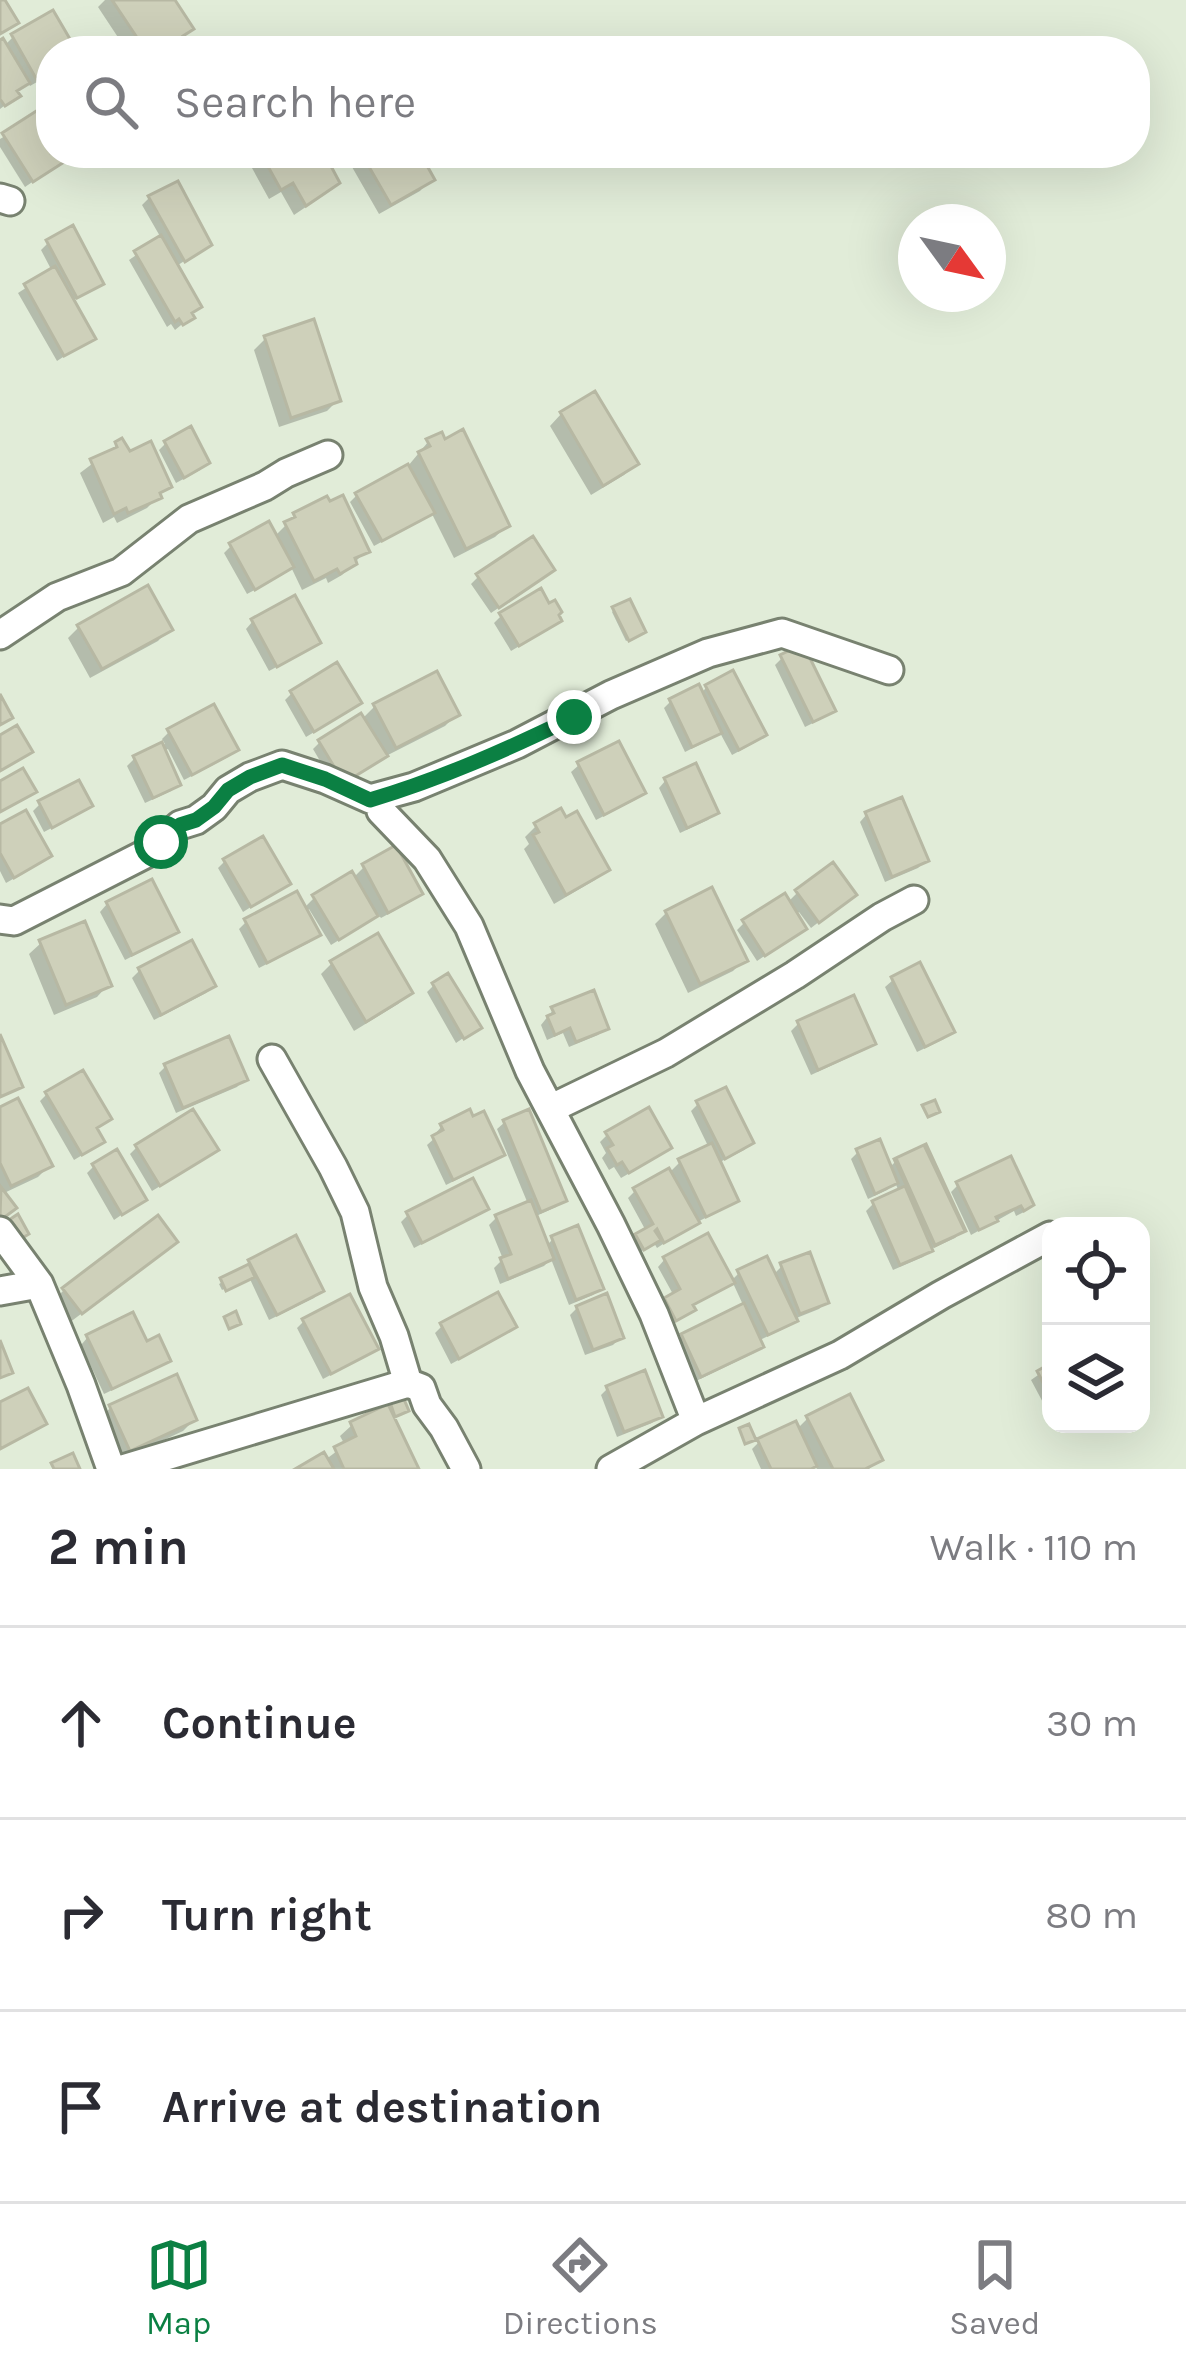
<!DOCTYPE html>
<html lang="en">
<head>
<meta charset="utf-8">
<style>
  :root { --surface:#fff; --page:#f7f7f7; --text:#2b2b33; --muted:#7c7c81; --line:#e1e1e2; --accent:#0b8043 }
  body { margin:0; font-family:Karla,sans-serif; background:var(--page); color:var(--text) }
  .controls { position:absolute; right:36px; bottom:36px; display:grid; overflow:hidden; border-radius:24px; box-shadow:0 12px 48px #0002 }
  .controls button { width:108px; height:108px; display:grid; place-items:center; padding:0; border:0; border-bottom:3px solid var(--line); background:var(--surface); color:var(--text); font:60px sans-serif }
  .compass { position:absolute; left:898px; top:204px; width:108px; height:108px; border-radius:50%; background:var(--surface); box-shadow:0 12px 48px #0002; rotate:123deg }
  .stop { position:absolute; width:36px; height:36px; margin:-27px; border:9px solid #0b8043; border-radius:50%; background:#fff }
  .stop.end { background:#0b8043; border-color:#fff; box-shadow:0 3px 12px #0008 }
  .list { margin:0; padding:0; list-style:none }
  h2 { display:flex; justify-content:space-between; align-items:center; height:156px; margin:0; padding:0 48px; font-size:51px }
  h2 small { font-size:39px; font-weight:400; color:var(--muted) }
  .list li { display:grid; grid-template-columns:78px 1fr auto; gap:36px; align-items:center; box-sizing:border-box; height:192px; padding:0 48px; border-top:3px solid var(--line) }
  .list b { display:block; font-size:45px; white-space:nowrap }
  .list em { font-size:39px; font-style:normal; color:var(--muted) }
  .icon { flex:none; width:66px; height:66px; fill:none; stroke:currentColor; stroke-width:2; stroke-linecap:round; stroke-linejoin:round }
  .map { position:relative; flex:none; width:1186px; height:1469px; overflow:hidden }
  .search { position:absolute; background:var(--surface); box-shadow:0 12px 48px #0002; left:36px; right:36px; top:36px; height:132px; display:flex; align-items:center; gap:30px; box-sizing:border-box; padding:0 42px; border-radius:48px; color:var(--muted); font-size:45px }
  .sheet { height:732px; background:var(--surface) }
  nav { display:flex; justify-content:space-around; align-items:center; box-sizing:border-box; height:168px; border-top:3px solid var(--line); background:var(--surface); font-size:33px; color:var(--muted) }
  nav a { display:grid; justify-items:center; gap:6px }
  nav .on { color:var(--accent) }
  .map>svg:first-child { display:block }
  .shadow { fill:#0003 }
  .building { fill:#ced0ba; stroke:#b7b8a3; stroke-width:3 }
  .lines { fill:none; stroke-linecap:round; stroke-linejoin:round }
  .street-casing { stroke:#788270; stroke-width:33 }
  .street { stroke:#fff; stroke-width:27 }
  .route { stroke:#0b8043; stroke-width:15 }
</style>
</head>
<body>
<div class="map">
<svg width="1186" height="1469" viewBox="0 0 1186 1469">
  <rect width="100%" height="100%" fill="#e1ecd8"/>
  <!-- shadow -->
  <path class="shadow" d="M105,0H172L180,38L179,51H127L98,7Z
    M13,37L74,51H51V74L30,86L27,81L15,92L17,96L0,109V44L4,46Z
    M51,106V153H66L69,157L25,187L0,147V139L42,114Z
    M252,153H321L336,182L325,194L294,215L281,192L269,199L252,168L257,163Z
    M344,153H417L431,179L420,191L379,214Z
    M149,198L209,245L175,267L191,317L175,330L171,324L167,327L129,260L161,238L142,205Z
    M48,243L101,283L71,302L92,338L57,361L18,293L52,271L41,250Z
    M265,339L338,400L327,411L279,427L254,350Z
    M561,414L635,464L624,475L591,495L550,426Z
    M428,442L507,526L495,537L454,558L431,512L424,519L374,546L350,502L357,495L408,466Z
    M166,443L207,463L200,470L176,483L159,450Z
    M117,445L168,487L147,508L117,523L114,517L103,523L80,473Z
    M295,516L366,551L342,575L328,583L326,578L302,590L291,567L284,574L247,594L224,553L231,546L274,537Z
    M478,577H544L491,613L471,584Z
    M614,610L640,634L626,641L612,612Z
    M501,616L551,627L511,651L494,623Z
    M253,621L317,642L310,649L269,671L246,629Z
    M79,627L169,629L158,641L90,678L68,638Z
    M782,658L832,710L825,717L805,727L775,665Z
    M707,687L763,735L756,742L732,755L719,731L711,739L685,752L664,708L671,701L700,694Z
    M292,693L351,710L306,737L285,700Z
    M375,706L456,715L445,726L384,757L336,788L313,749L320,742L362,719Z
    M169,732L235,750L228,757L184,780L168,749L163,751L178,784L171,791L145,803L127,766L134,759L165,744L162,739Z
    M579,765L642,793L635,800L596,820L571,772Z
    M666,780L716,812L708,820L680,833L659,788Z
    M40,804L89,805L82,812L44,832L33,811Z
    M867,814L925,861L918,868L885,882L860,822Z
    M536,826L606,869L595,880L554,904L524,849L529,844L525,837Z
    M0,828L48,855L41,863L6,883L0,871Z
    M225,861L287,884L243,912L218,868Z
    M364,867L419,894L412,901L381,918L377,913L368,922L331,945L309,909L305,911L317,934L310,942L259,968L239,929L246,922L303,909L314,898L353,878Z
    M797,893L846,901L811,928L799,912L795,915L796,935L757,961L737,930L744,923L787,903Z
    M107,904L175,931L168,938L125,960L100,912Z
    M666,913L744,960L733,971L688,993L655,924Z
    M41,943L108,985L97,997L54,1015L29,954Z
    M332,963L410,993L398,1004L354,1031L321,974Z
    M139,971L213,986L206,993L154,1020L132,978Z
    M893,980L951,1031L944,1039L917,1052L885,987Z
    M434,985L478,1028L456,1043L427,992Z
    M553,1010L605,1028L598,1035L569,1047L563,1033L547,1040L541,1025Z
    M798,1024L872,1043L865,1050L811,1075L791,1031Z
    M166,1066L244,1079L237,1087L176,1113L159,1073Z
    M47,1094L94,1129L101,1141L94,1148L74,1160L40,1101Z
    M698,1104L751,1143L744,1150L718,1163L736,1200L728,1207L695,1223L657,1248L654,1243L636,1255L630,1243L646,1231L628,1198L635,1191L669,1173L680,1162L709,1148L691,1111Z
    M0,1110L49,1166L38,1177L2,1194L13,1208L0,1218Z
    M505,1122L563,1200L556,1207L534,1217L546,1246L553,1239L600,1288L593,1295L569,1305L551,1259L544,1266L500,1284L494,1268L503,1259L489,1225L496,1218L528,1204L497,1129Z
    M442,1126L501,1154L494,1161L446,1185L427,1145L436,1137L435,1134Z
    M607,1135L668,1148L661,1155L621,1178L614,1167L609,1170L602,1158L606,1153L600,1142Z
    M137,1147L208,1157L152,1191L130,1154Z
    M858,1152L889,1168L895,1162L962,1231L955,1238L931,1249L923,1257L893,1270L866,1211L873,1204L899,1192L895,1182L887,1190L868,1199L851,1159Z
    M94,1166L143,1200L114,1220L87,1173Z
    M958,1185L1031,1205L1024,1212L1016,1216L1014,1211L971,1235L951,1192Z
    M485,1208L478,1215L414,1248L401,1222L408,1215Z
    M163,1252L69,1323L53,1301L64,1290Z
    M665,1259L731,1281L739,1273L773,1275L782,1266L826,1302L819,1309L794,1319L787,1327L758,1341L761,1346L754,1353L694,1382L675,1344L682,1337L744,1307L732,1281L724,1289L690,1307L692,1310L685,1317L668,1326L659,1308L674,1296L658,1267Z
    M250,1262L321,1290L314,1298L269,1320L249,1277L222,1290L219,1284L243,1270Z
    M577,1308L621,1337L613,1345L585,1355L570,1315Z
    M304,1321L375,1348L368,1355L323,1379L297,1328Z
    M442,1326L513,1327L506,1334L451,1364L435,1333Z
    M88,1337L145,1345L167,1360L160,1367L104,1394L81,1345Z
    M1051,1366V1408L1047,1410L1031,1380Z
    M608,1388L659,1416L652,1423L617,1437L601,1395Z
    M391,1405L403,1413L392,1418L416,1469H301L325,1460L345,1445L340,1436L352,1425Z
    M111,1407L194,1420L183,1431L119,1461L100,1419Z
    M808,1418L879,1459L869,1469H817L814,1465L810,1469H761L752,1449L759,1442L797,1429Z"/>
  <!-- building -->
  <path class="building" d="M0,0H5L19,23L0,34Z
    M112,0H175L194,29L183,36L189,45L180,51H146Z
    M53,10L77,51H51V74L38,82L11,34Z
    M3,38L30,83L17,91L21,96L5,106L0,99V40Z
    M41,108L51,123V153H70L72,157L33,182L2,133Z
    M263,153H324L340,183L306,206L293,183L281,190L261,154Z
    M361,153H420L435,180L391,205Z
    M178,181L212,245L185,262L148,196Z
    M73,225L104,284L77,298L46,240Z
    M161,235L202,307L192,313L195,318L183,325L179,319L175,322L134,251Z
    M55,266L96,339L64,356L24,284Z
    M314,319L341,401L291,418L264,336Z
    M595,391L639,464L603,486L560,412Z
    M191,426L210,463L184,478L164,441Z
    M463,429L510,526L466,549L418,452L430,446L426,439L442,432L445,439Z
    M122,438L130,451L151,441L172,487L160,493L162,498L128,513L126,508L114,514L90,459L117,447L115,442Z
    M408,464L435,513L382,541L355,493Z
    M343,495L370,552L355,558L357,564L340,574L337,569L314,581L284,522L295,517L293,513L327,496L330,501Z
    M269,521L294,567L255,590L229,543Z
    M533,536L555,570L499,608L476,574Z
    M148,585L173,630L102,669L77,625Z
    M541,588L549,603L555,600L562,612L559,615L562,621L519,646L499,613Z
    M295,595L321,643L277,667L251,619Z
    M630,599L646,632L629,641L612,607Z
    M803,644L836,711L813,722L780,655Z
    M337,662L362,703L314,732L290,691Z
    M733,670L767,735L739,750L705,685Z
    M437,671L460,715L396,748L373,704Z
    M699,684L722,733L692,747L669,699Z
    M0,694L13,718L0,725Z
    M214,704L239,750L192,775L167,729Z
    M361,713L388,756L344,783L318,740Z
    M17,725L33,752L0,771V735Z
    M619,741L646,793L604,815L577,762Z
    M162,742L181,785L153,798L133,756Z
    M696,763L719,813L687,828L664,778Z
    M23,768L37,792L0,812V781Z
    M79,780L93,806L52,828L38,801Z
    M902,797L929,861L892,877L865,812Z
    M561,808L566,817L577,811L610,870L566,895L533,835L539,832L534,823Z
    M26,810L52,856L14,878L0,853V824Z
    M263,836L291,884L251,907L223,859Z
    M396,845L423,894L388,913L362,864Z
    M833,862L857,895L819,923L795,890Z
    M352,871L378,916L339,940L312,895Z
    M152,879L179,932L132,955L106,902Z
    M712,887L748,961L700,984L665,911Z
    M297,891L321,935L267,963L244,919Z
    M785,893L807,929L765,956L742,920Z
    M85,921L112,986L66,1005L39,940Z
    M378,933L413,993L366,1022L330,961Z
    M192,940L216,986L161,1015L138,968Z
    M920,962L955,1032L925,1047L891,977Z
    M448,973L482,1028L464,1039L432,983Z
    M594,990L609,1029L576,1042L570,1028L555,1035L547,1016L554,1013L551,1007Z
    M854,995L876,1044L818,1070L797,1021Z
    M0,1034L23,1087L0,1097Z
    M229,1036L248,1080L183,1108L164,1064Z
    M83,1070L112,1119L97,1128L105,1142L82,1155L45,1092Z
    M726,1087L754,1143L725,1159L696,1101Z
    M18,1098L53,1166L11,1186L0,1163V1107Z
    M935,1100L940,1112L928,1117L922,1105Z
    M649,1107L672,1148L629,1173L622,1162L617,1165L607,1148L613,1145L605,1132Z
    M193,1109L219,1150L160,1186L135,1145Z
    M470,1109L473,1116L484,1111L505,1155L453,1180L432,1136L443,1130L440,1124Z
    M529,1109L567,1201L541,1212L503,1120Z
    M880,1139L898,1183L875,1194L856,1149Z
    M712,1143L739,1201L706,1217L678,1159Z
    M926,1144L966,1231L935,1245L896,1158Z
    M924,1145L965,1231L935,1246L894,1159Z
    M117,1149L147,1200L122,1215L92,1164Z
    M1011,1156L1034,1205L1024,1211L1021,1206L996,1217L998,1221L979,1230L956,1182Z
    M669,1168L700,1223L664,1243L657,1229L655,1231L661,1240L644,1250L635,1234L653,1224L633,1188Z
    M473,1178L489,1209L422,1243L406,1212Z
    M905,1186L933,1251L900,1265L872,1201Z
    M1,1187L17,1208L2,1219L0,1217Z
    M531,1200L554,1259L508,1279L500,1258L511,1254L495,1215Z
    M18,1214L29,1234L14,1243L3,1224Z
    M158,1215L178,1242L82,1314L62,1288Z
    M578,1225L604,1289L576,1300L551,1236Z
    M708,1233L735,1283L693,1305L696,1310L676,1321L664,1298L680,1289L663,1257Z
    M296,1235L324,1291L277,1315L248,1260Z
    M810,1252L829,1303L800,1314L780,1263Z
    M767,1256L798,1321L768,1335L737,1270Z
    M249,1264L255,1277L226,1291L220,1278Z
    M498,1292L517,1327L459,1359L440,1323Z
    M607,1293L624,1338L593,1350L576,1306Z
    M350,1294L379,1349L331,1374L302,1319Z
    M744,1303L764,1347L701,1377L681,1334Z
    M236,1311L241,1324L229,1329L224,1317Z
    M133,1312L147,1341L159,1335L171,1361L112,1389L86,1335Z
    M0,1340L13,1373L0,1378Z
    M1051,1363V1398L1037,1371Z
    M645,1370L663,1417L624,1432L606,1386Z
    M177,1374L197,1420L130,1451L109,1405Z
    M28,1388L47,1424L0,1449V1402Z
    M850,1394L883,1460L865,1469H833L806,1416Z
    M403,1397L409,1411L395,1417L390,1402Z
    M388,1404L419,1469H344L334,1447L356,1436L350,1422Z
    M796,1421L817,1466L811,1469H771L757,1439Z
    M749,1424L756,1440L745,1444L739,1428Z
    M324,1452L334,1469H295Z
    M73,1453L80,1469H54L51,1463Z"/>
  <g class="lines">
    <defs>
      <path id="street" d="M0,198L10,201
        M0,635L57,597L121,572L189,519L265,486L286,473L328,455
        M381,811L427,859L469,926L530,1071L611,1225L654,1314L696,1421
        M0,919L14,921L151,851L180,825L196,820L214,807L228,790L250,777L282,765L325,779L370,799L414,787L517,744L611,695L708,653L782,633L889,670
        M272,1059L333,1167L355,1212L373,1287L394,1336L408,1383L421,1388L427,1405L444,1428L466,1469
        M550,1109L666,1053L795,975L882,917L914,900
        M0,1231L39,1284L81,1385L111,1469
        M0,1291L39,1284
        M123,1469L408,1383
        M611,1469L696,1421L840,1355L941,1295L1050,1236"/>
    </defs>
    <!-- street casing -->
    <use href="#street" class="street-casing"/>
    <!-- street -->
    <use href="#street" class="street"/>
  </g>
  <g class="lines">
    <!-- route -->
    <path class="route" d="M161,842L180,825L196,820L214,807L228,790L250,777L282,765L325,779L370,800C441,779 508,749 574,717"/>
  </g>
</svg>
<div class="controls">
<button><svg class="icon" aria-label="locate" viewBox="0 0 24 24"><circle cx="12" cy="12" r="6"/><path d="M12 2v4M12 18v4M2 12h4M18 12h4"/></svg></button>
<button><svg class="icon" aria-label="layers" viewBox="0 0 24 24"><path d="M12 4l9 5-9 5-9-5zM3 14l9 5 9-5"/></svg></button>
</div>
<svg class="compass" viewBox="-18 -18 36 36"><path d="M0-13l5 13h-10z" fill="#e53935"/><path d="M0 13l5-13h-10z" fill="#7c7c81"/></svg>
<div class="stop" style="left:161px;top:842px"></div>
<div class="stop end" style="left:574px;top:717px"></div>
<div class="search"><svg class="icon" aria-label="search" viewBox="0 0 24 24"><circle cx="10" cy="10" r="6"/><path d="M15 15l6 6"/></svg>Search here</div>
</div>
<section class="sheet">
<h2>2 min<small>Walk · 110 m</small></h2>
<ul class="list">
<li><svg class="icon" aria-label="ahead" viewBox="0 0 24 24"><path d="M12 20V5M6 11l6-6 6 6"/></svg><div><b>Continue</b></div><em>30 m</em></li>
<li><svg class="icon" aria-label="right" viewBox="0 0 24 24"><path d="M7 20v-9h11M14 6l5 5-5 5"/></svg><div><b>Turn right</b></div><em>80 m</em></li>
<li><svg class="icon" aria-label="arrive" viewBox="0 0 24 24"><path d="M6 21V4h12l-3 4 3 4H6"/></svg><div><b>Arrive at destination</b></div></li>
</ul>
</section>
<nav>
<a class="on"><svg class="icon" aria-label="map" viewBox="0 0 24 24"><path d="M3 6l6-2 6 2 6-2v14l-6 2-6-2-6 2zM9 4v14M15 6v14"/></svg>Map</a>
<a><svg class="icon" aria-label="directions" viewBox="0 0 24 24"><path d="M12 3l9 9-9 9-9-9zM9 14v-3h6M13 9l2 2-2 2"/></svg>Directions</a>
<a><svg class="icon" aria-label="saved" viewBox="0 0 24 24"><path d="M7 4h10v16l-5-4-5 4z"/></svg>Saved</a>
</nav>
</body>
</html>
